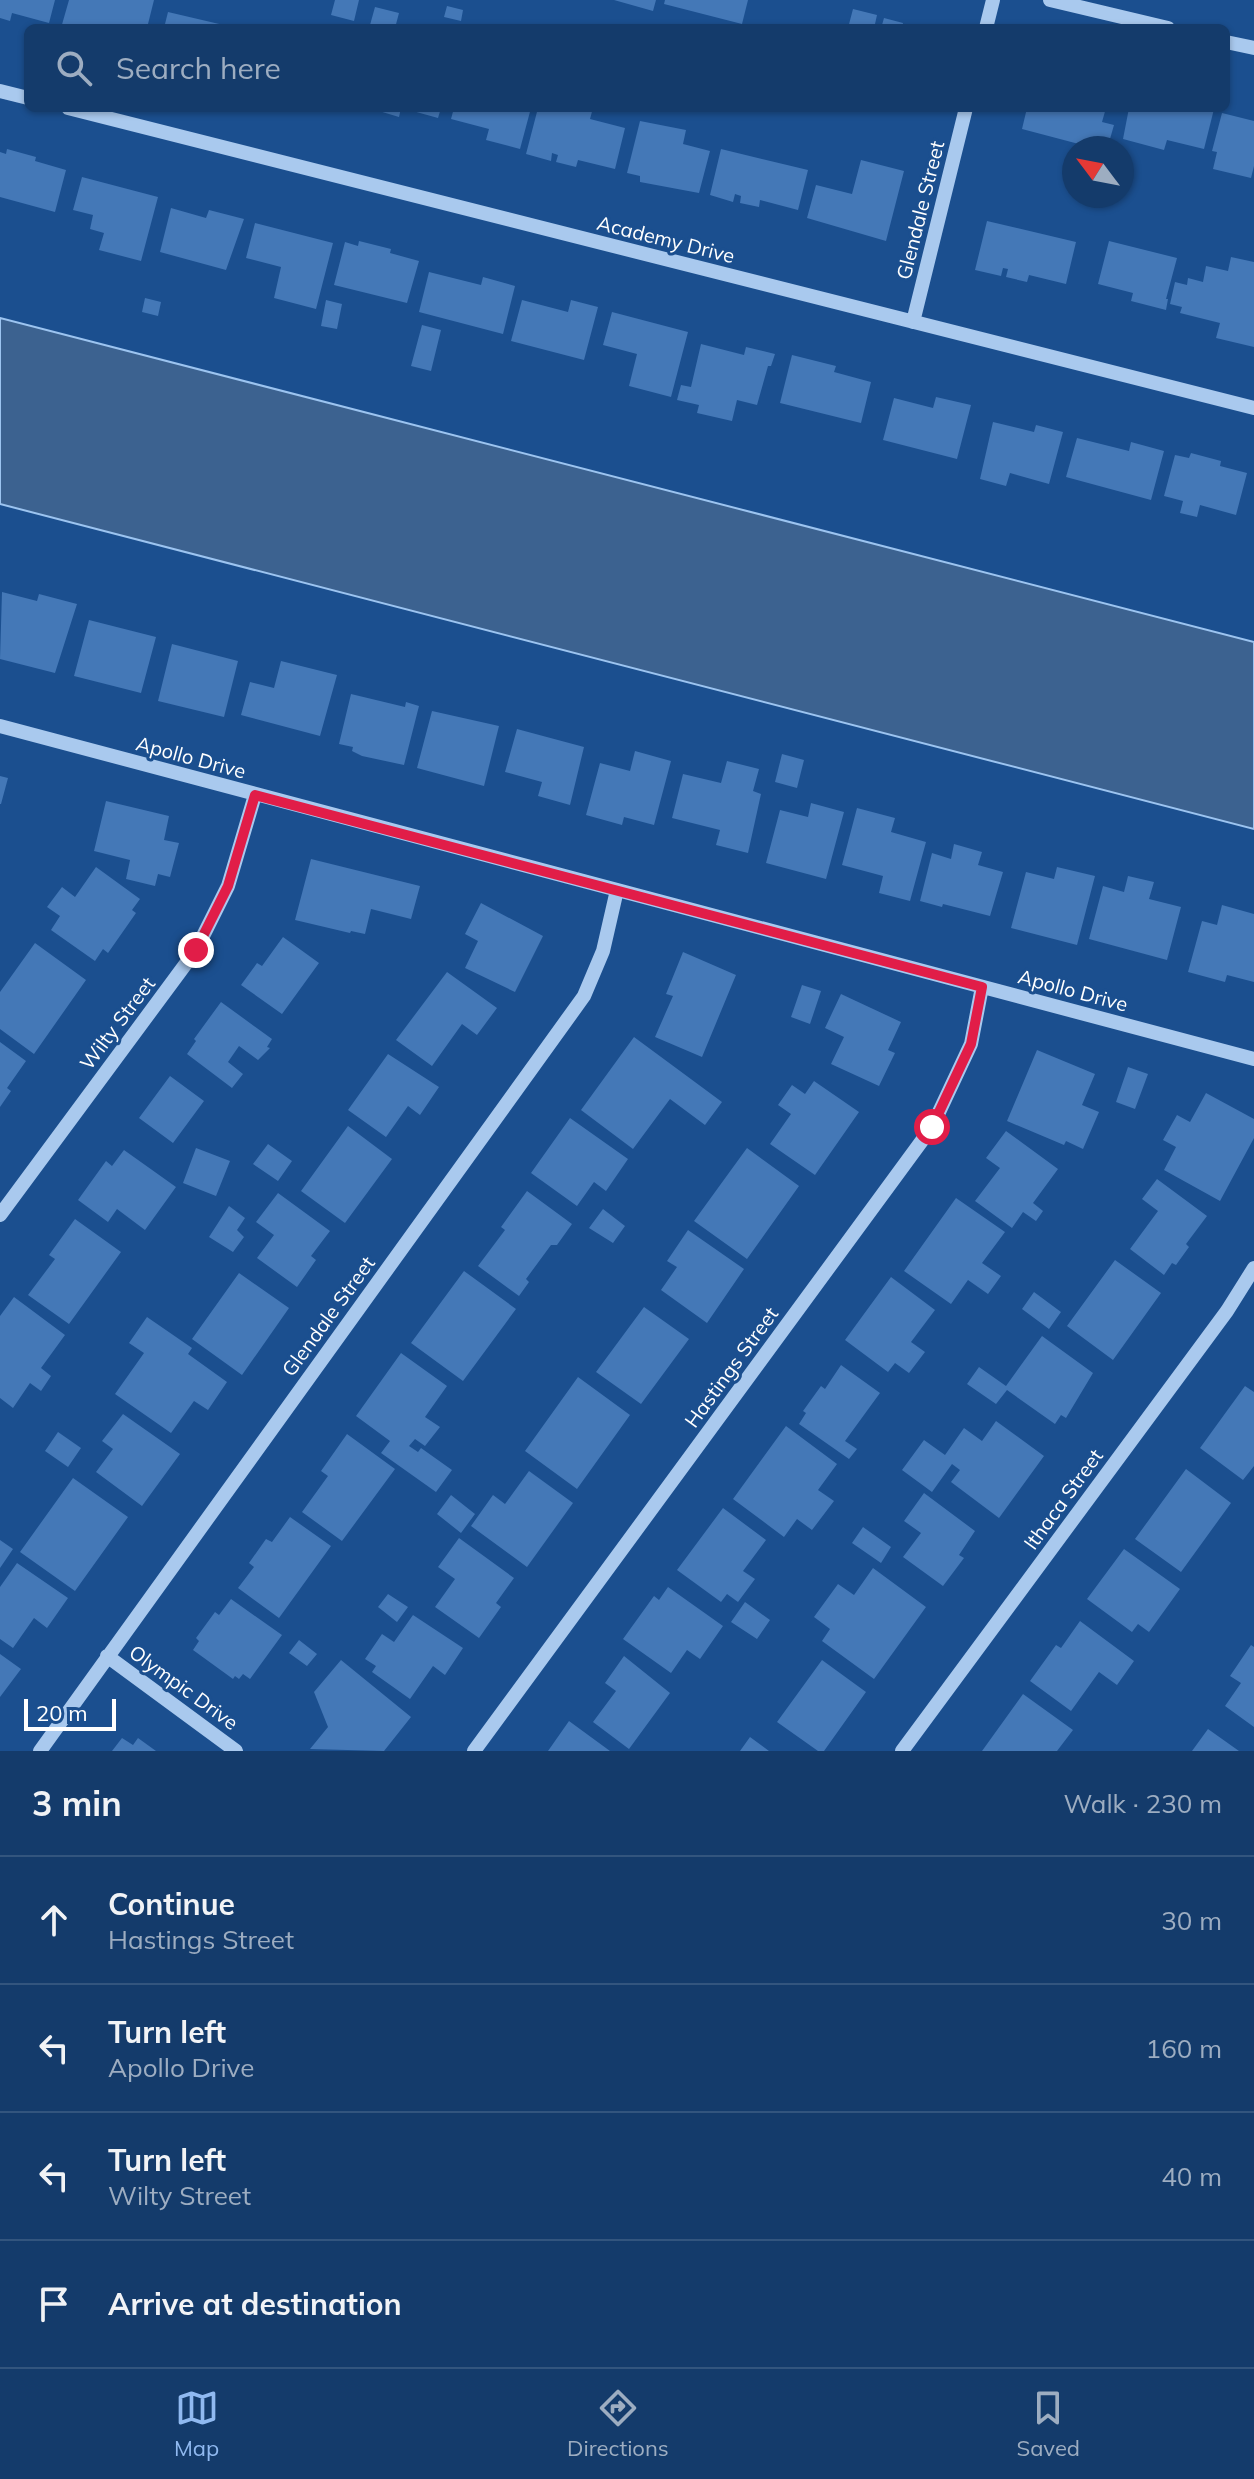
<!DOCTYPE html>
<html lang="en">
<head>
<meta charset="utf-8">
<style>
  :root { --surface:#143b6b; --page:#214673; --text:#f1f3f6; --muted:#9dadc1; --line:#33557e; --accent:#90b9f0 }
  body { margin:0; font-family:Mulish,sans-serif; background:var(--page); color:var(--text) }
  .compass { position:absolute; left:1062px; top:136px; width:72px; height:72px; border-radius:50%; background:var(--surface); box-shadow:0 2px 6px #0004; rotate:302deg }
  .scale { position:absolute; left:24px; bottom:20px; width:92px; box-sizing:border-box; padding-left:8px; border:4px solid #fff; border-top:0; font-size:22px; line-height:28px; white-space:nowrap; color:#fff; -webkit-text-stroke:6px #1b4f8f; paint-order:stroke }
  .stop { position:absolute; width:24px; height:24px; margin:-18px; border:6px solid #e11d48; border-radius:50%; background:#fff }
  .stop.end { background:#e11d48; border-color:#fff; box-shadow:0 2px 8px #0008 }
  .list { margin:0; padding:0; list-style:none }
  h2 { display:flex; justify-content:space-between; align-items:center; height:104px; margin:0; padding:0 32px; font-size:34px }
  h2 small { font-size:26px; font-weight:400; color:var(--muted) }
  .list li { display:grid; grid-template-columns:52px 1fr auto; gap:24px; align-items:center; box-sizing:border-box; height:128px; padding:0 32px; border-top:2px solid var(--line) }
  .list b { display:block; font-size:30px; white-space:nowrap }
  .list p { margin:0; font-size:26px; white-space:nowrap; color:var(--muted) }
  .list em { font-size:26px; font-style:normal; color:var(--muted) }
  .icon { flex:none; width:44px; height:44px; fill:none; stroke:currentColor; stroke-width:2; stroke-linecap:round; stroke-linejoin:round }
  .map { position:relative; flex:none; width:1254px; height:1751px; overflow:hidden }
  .search { position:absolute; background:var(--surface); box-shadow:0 2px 6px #0004; left:24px; right:24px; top:24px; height:88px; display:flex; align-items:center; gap:20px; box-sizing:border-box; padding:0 28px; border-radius:12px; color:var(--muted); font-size:30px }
  .sheet { height:616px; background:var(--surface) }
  nav { display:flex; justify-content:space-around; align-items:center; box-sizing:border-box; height:112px; border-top:2px solid var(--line); background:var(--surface); font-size:22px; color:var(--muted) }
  nav a { display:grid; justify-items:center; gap:4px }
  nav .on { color:var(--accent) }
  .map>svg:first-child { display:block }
  .water { fill:#3c6290; stroke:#9cc4f0; stroke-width:2 }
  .building { fill:#4478b7 }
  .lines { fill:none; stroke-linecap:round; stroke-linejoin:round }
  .minor { stroke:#a9c9ee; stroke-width:14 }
  .route { stroke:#e11d48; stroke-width:10 }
  .labels { text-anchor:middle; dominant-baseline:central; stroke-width:6; stroke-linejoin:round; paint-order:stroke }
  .street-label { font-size:20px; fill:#fff; stroke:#1b4f8f }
</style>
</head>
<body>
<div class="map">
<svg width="1254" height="1751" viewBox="0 0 1254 1751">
  <rect width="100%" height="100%" fill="#1b4f8f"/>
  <!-- water -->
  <path class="water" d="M0,318L1254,642V829L0,504Z"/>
  <!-- building -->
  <path class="building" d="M0,0H55L49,23L12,13L10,21L0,18Z
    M69,0H154L147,28H61Z
    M335,0H359L354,21L331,15Z
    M614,0H656L653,11Z
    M665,0H748L742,24L664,4Z
    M447,6L463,10L461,21L444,17Z
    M375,7L399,13L395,28L370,25Z
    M853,9L877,15L875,24L882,25L884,18L903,23L902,28H848Z
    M168,12L232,27V28H164Z
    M380,108H401L399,117L379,111Z
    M402,108H441L438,118Z
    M454,108H531L520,149L486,140L489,129L451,119Z
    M538,108H593L590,119L625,128L615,169L578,160L576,167L556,162L558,155L552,153L551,161L526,154Z
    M1027,108H1106L1102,122L1114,125L1108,146L1098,143L1097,148H1094L1022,129Z
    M1129,108L1214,109L1204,149L1167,140L1164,150L1123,139Z
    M1222,113L1254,121V166L1251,178L1213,169L1217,152L1212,151Z
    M640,121L686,130L683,144L710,151L699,193L640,182V176L627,173Z
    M7,149L36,157L35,161L66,170L55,212L0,197V152L6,154Z
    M721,149L808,170L798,210L760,200L759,207L740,203L741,196L735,194L733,202L710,195Z
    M861,160L904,171L886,241L807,218L816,185L852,194Z
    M82,177L158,197L141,261L99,250L104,233L90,229L93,215L73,210Z
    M171,208L206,218L209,210L244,219L226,270L160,252Z
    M987,221L1076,242L1066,284L1029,275L1027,282L1006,277L1008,269L1003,268L1001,276L975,270Z
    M255,223L333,243L316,309L274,298L281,267L246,258Z
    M359,241L391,249L390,253L419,261L407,303L334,285L345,242L358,246Z
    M1109,241L1177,258L1166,299H1168L1166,310L1131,301L1133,293L1098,284Z
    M1231,257L1254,262V347L1216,338L1220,323L1180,313L1182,307L1170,304L1175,282L1187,285L1188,278L1203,282L1206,266L1228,271Z
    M429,272L481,285L483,277L515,286L503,334L419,312Z
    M145,298L161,302L158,316L142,312Z
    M326,300L342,304L337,329L321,326Z
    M522,300L568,312L571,300L598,307L584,360L511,341Z
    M612,312L688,332L671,397L629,386L637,354L603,345Z
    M422,325L441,330L431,371L411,366Z
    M701,344L744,355L746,347L775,354L771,366H768L757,405L737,400L732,421L697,413L699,405L677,400L681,385L691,387Z
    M792,355L836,366L834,372L871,382L861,423L780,403Z
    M936,397L971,405L957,459L883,440L894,398L933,408Z
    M993,422L1034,432L1036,425L1063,432L1049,484L1010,473L1006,486L980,479Z
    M1077,438L1129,451L1131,442L1164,451L1151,500L1066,477Z
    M1191,453L1221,461L1220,466L1247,473L1236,515L1200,505L1197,517L1180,513L1183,501L1164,496L1175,455L1189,458Z
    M2,592L37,601L39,594L77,604L55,673L0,659Z
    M89,620L156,637L141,693L74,676Z
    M172,644L238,661L224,717L158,701Z
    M281,661L337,675L320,736L241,715L250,682L274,688Z
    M351,694L405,707L406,702L419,706L404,765L362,756L352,751L353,747L339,744Z
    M432,711L499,726L484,786L417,768Z
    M517,729L584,747L570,805L538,796L542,782L505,772Z
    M635,751L671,761L654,825L624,817L622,825L586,815L600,763L630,771Z
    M782,754L804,760L797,788L775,782Z
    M727,761L759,769L753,791L761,794L748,853L716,845L720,830L672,818L683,774L721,783Z
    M0,776L8,778L1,804H0Z
    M106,801L169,816L164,840L179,843L170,877L158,874L155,886L126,879L130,860L94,851Z
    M811,803L844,812L826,879L766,863L780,810L808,817Z
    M857,808L895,818L891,832L926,842L910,901L879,893L883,876L842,865Z
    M954,844L982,852L978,865L1003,872L990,916L943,904L942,907L920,901L932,853L951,859Z
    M311,859L420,886L411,919L371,909L365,934L351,931L350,933L295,920Z
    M96,867L140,899L132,910L136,913L108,953L103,949L95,961L51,930L60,916L47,907L62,887L75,897Z
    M1057,867L1095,876L1077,945L1011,928L1026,872L1054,879Z
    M1128,876L1154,882L1149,899L1181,907L1167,960L1089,939L1103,886L1124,892Z
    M481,903L543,936L515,992L465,968L478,941L465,934Z
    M1222,905L1254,914V982L1227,975L1225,982L1188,972L1202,921L1217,925Z
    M283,937L319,963L282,1014L241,985L257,963L262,966Z
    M35,943L86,980L34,1054L0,1029V992Z
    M683,952L736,975L702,1057L655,1037L673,996L666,994Z
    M447,972L497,1008L477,1035L462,1024L432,1066L396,1040Z
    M802,985L821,991L810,1024L791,1017Z
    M841,994L901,1022L888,1050L895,1053L879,1086L831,1064L844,1037L825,1028Z
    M221,1002L272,1039L267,1047L270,1048L258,1060L239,1046L228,1062L243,1074L232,1088L187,1054L196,1041L194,1039Z
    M634,1037L722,1102L705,1125L670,1099L633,1149L581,1110Z
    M0,1042L26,1061L7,1088L11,1091L0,1107Z
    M1037,1050L1095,1074L1082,1105L1099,1112L1083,1149L1066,1141L1064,1145L1007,1121Z
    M388,1054L439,1087L420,1115L408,1106L386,1137L348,1110Z
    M1128,1067L1148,1074L1135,1109L1116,1102Z
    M170,1076L204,1101L173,1143L139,1118Z
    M814,1081L859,1112L815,1175L770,1144L791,1114L778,1105L792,1085L805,1094Z
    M1206,1093L1254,1119V1138L1220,1201L1164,1170L1176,1147L1163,1140L1177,1115L1190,1122Z
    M570,1118L628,1159L606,1191L594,1182L577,1206L531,1173Z
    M348,1126L392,1159L345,1223L301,1191Z
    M1006,1131L1058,1169L1033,1203L1043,1211L1036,1221L1023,1212L1012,1228L975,1201L1000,1168L986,1158Z
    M268,1144L292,1161L278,1181L253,1164Z
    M196,1148L230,1161L216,1196L183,1183Z
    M747,1148L799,1186L747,1259L694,1221Z
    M124,1150L176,1187L145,1230L117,1209L108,1222L78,1200L106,1161L112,1166Z
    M1157,1179L1207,1216L1186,1244L1189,1247L1176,1265L1172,1263L1164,1275L1130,1249L1158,1211L1142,1199Z
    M527,1191L572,1224L557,1245H551L526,1279L529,1282L519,1296L478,1266L505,1230L501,1227Z
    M278,1193L330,1231L311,1256L316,1260L297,1287L257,1258L274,1235L256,1222Z
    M956,1198L1005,1232L982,1263L1001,1276L988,1294L968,1280L951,1304L904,1271Z
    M229,1206L245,1218L237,1230L244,1237L233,1252L209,1237Z
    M603,1209L625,1226L613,1243L589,1228Z
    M75,1219L121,1252L69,1324L28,1295L55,1259L49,1255Z
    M688,1230L744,1269L707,1323L661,1290L677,1267L667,1261Z
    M1115,1260L1161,1293L1113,1360L1067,1326Z
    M464,1271L516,1309L463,1381L411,1343Z
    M239,1273L289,1308L242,1375L192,1339Z
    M891,1277L935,1310L911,1342L925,1352L909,1373L895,1363L888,1372L845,1340Z
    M1034,1292L1061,1312L1049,1329L1022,1309Z
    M14,1297L65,1335L41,1368L51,1376L41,1391L30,1383L13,1408L0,1398V1316Z
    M644,1307L689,1339L641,1404L596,1372Z
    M147,1317L192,1348L188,1354L227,1382L208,1410L194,1401L171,1433L115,1394L144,1353L129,1343Z
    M1042,1336L1093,1373L1066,1418L1061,1415L1055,1424L1007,1390L996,1404L967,1384L979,1367L1006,1386Z
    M401,1353L447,1386L425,1417L440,1427L425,1446L415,1439L409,1446L418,1452L421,1448L452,1470L436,1492L381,1453L390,1441L356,1416Z
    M841,1365L880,1393L845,1441L857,1449L849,1459L799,1424L806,1413L803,1411L821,1386L825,1389Z
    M578,1377L630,1415L577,1489L525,1451Z
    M1245,1386L1254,1392V1466L1243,1480L1200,1448Z
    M123,1414L180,1454L142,1506L96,1472L113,1449L102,1441Z
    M996,1421L1044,1456L999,1518L951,1482L960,1470L952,1464L932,1492L902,1470L924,1440L945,1455L964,1428L982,1441Z
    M786,1426L837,1464L818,1490L834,1501L812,1530L797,1519L784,1537L733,1499Z
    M58,1432L81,1448L68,1467L45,1451Z
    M347,1434L395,1469L342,1541L302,1512L328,1476L321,1471Z
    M1186,1469L1231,1503L1181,1572L1135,1539Z
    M529,1471L573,1503L527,1567L471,1526L493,1495L505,1504Z
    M73,1478L128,1517L75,1591L20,1552Z
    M924,1493L975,1531L959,1555L964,1558L943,1586L903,1557L921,1533L904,1521Z
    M451,1495L475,1514L461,1533L437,1514Z
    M723,1508L766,1540L743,1571L755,1579L738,1602L727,1594L721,1602L677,1570Z
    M290,1517L331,1546L279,1618L238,1588L254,1567L249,1563L266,1539L272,1542Z
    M863,1527L891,1547L881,1563L852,1543Z
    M459,1538L514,1578L496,1603L501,1607L479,1638L435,1607L455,1579L438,1567Z
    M0,1540L13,1549L0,1568Z
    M1124,1549L1180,1589L1149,1632L1138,1624L1132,1632L1087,1599Z
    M17,1563L68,1598L47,1628L34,1618L13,1648L0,1639V1587Z
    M873,1568L926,1607L874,1679L822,1641L830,1629L814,1617L838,1584L854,1595Z
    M668,1587L723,1626L700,1659L687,1650L671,1673L623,1639L654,1596L659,1600Z
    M388,1594L408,1607L397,1622L378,1607Z
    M231,1599L282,1635L250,1679L243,1674L239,1679L235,1676L233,1679L193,1650L199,1641L196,1638L215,1612L219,1615Z
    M745,1602L770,1620L757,1639L731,1622Z
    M413,1615L463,1648L445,1675L433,1666L410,1699L372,1672L376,1666L365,1659L382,1634L394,1642Z
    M1080,1621L1134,1661L1117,1685L1099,1672L1071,1711L1030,1681L1056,1645L1061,1648Z
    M299,1640L317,1654L307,1666L289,1653Z
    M1251,1645L1254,1647V1727L1225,1706L1241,1683L1230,1676Z
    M0,1654L21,1669L0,1697Z
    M624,1656L670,1693L629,1749L593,1722L616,1691L605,1683Z
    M341,1660L411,1717L384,1751L310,1749L328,1727L314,1692Z
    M822,1660L866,1692L824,1751H818L777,1722Z
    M1023,1694L1073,1730L1057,1751H982Z
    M569,1721L610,1751H548Z
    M1208,1729L1239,1751H1192Z
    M750,1737L769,1751H740Z
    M122,1738L133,1745L138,1738L156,1751H112Z"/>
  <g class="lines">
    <!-- minor -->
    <path class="minor" d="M1050,0L1168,28
      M986,28L993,0
      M1226,42L1254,48
      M0,91L28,98
      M68,108L1254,408
      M913,322L966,108
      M0,726L1254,1059
      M0,1215L196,950L228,886L255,795
      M107,1656L236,1751
      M40,1751L584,996L603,951L617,890
      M474,1751L932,1127L971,1044L982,987
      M902,1751L1227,1311L1254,1268"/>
  </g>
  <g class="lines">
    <!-- route -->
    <path class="route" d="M196,950L228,886L255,795L982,987L971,1044L932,1127"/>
  </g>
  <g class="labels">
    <!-- street labels -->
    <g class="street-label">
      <text transform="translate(920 210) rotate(-76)">Glendale Street</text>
      <text transform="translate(666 239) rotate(14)">Academy Drive</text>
      <text transform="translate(191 757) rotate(15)">Apollo Drive</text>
      <text transform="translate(1073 990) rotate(15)">Apollo Drive</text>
      <text transform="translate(117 1023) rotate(-53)">Wilty Street</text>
      <text transform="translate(328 1316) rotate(-54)">Glendale Street</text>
      <text transform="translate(731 1367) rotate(-54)">Hastings Street</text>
      <text transform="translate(1063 1499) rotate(-54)">Ithaca Street</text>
      <text transform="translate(184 1687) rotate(36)">Olympic Drive</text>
    </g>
  </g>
</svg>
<svg class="compass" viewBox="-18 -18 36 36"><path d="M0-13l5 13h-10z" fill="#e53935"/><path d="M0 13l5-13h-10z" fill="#9dadc1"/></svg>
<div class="scale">20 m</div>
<div class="stop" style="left:932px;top:1127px"></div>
<div class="stop end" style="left:196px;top:950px"></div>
<div class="search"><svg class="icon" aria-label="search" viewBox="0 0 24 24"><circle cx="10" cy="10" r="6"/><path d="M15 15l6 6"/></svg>Search here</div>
</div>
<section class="sheet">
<h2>3 min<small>Walk · 230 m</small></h2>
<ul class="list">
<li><svg class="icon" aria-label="ahead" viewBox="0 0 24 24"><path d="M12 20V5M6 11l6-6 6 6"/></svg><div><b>Continue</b><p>Hastings Street</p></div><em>30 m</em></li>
<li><svg class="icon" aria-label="left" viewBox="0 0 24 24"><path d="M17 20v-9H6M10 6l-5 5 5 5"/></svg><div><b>Turn left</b><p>Apollo Drive</p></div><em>160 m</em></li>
<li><svg class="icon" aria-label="left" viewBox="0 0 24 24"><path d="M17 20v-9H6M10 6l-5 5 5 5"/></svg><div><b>Turn left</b><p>Wilty Street</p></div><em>40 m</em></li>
<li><svg class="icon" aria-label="arrive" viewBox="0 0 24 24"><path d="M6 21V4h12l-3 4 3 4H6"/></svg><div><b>Arrive at destination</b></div></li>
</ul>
</section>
<nav>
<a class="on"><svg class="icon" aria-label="map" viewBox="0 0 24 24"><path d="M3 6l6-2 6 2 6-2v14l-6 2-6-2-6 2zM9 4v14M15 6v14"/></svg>Map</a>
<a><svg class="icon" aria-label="directions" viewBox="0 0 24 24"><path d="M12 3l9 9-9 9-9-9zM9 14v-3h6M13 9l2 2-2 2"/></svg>Directions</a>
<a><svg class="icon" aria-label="saved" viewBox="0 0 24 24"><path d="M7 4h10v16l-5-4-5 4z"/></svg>Saved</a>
</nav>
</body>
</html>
